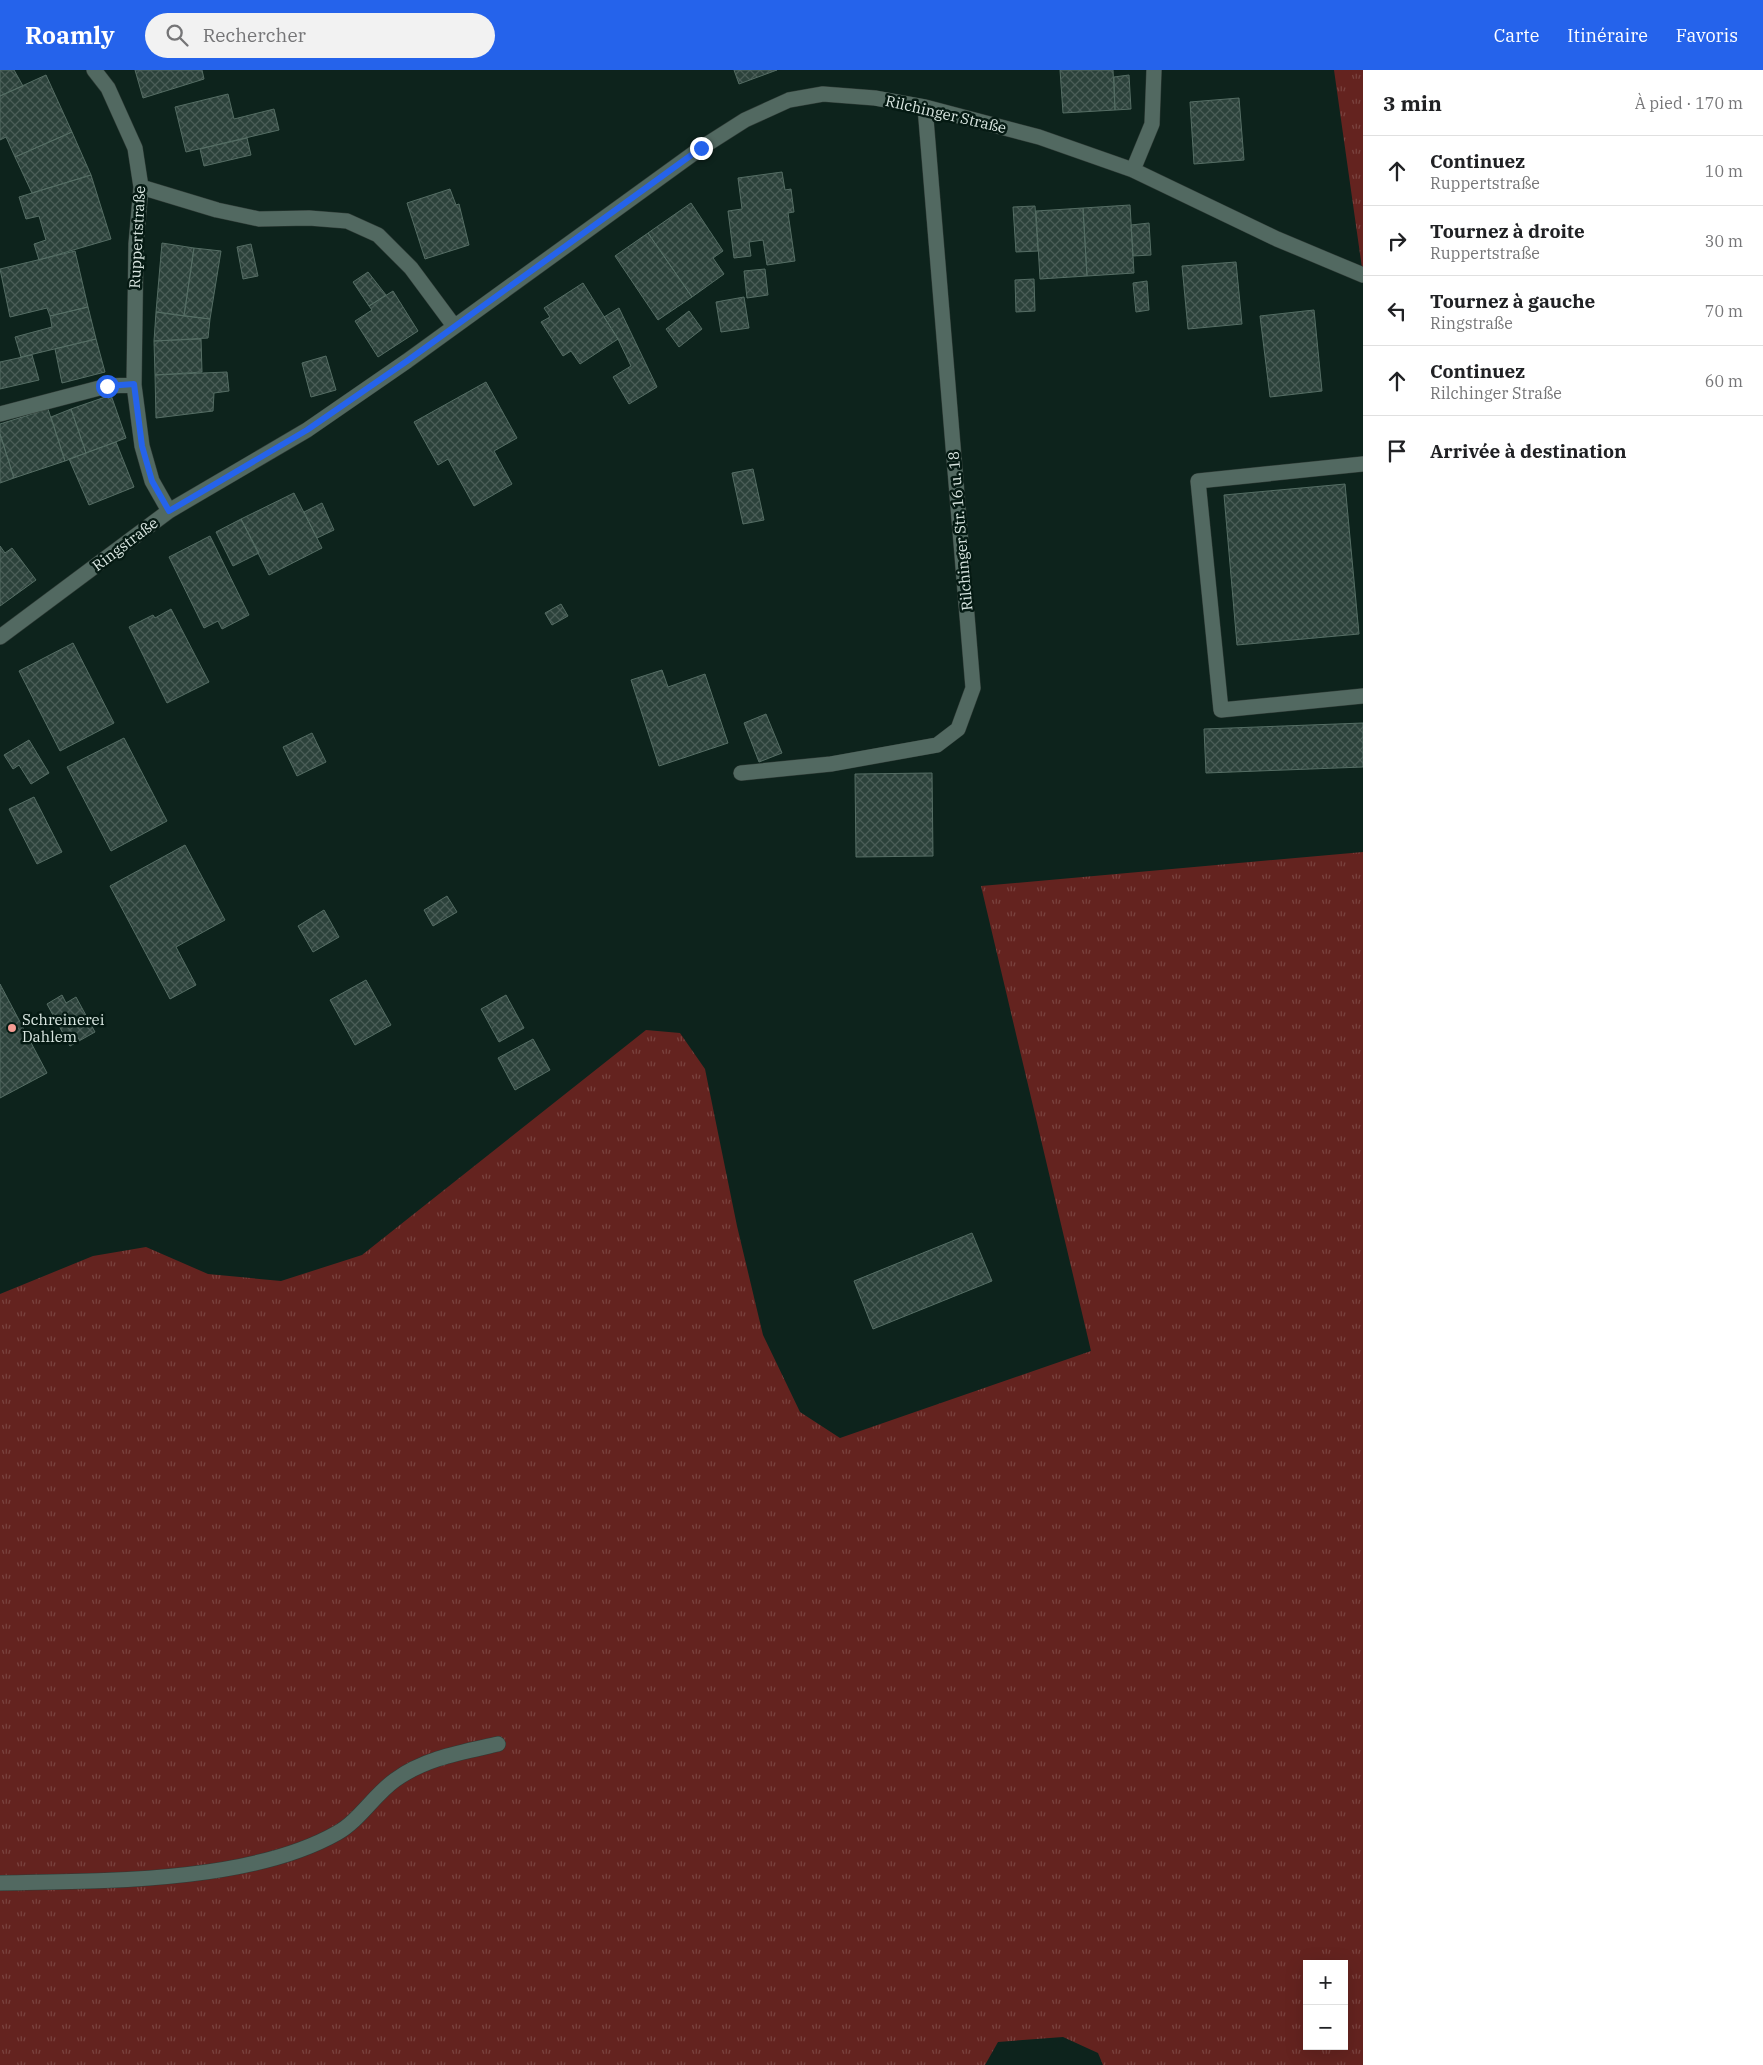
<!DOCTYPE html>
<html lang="fr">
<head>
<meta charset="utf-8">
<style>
  :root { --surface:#fff; --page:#f2f2f2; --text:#202124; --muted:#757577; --line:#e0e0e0; --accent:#2563eb }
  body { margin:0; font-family:"IBM Plex Serif",serif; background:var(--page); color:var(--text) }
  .controls { position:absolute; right:15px; bottom:15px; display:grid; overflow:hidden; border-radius:0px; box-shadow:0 5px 20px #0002 }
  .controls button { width:45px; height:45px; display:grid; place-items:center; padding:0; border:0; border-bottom:1px solid var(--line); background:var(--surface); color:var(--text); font:25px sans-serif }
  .stop { position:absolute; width:15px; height:15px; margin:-11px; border:4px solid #2563eb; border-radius:50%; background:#fff }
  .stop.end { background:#2563eb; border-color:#fff; box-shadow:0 1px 5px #0008 }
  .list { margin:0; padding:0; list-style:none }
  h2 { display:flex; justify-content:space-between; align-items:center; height:65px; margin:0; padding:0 20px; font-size:21px }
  h2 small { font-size:16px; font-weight:400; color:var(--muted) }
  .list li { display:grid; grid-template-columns:32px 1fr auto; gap:15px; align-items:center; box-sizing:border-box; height:70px; padding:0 20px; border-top:1px solid var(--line) }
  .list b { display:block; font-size:19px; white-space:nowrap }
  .list p { margin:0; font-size:16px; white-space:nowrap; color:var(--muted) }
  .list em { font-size:16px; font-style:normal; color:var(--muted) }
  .icon { flex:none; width:28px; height:28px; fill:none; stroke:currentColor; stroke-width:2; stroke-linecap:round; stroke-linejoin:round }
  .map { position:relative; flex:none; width:1363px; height:1995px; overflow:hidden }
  header { display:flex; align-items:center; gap:30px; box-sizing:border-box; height:70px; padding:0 25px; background:var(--accent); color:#fff }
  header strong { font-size:24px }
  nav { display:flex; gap:28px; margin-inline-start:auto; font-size:18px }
  .search { width:350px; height:45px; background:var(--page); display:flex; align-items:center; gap:12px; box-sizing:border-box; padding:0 18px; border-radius:28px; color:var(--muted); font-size:19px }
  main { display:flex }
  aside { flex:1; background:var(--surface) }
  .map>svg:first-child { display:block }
  .grass { fill:url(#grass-tufts); fill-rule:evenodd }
  .building { fill:url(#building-cross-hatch); stroke:#556d64 }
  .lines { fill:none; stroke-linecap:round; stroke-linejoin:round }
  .minor-casing { stroke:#303c37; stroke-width:16 }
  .minor { stroke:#526961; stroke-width:15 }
  .route { stroke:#2563eb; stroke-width:6 }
  .poi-dot { fill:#f59c93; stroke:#051a13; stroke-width:2 }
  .labels { text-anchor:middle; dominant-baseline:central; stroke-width:5; stroke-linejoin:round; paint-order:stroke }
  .street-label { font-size:15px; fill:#dae7e2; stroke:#051a13 }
  .poi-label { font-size:15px; fill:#dae7e2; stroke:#051a13; text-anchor:start }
</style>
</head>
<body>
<header>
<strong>Roamly</strong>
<div class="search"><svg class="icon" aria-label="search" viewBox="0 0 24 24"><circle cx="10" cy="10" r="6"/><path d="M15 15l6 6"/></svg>Rechercher</div>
<nav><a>Carte</a><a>Itinéraire</a><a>Favoris</a></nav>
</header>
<main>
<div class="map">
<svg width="1363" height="1995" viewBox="0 0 1363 1995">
  <defs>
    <pattern id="grass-tufts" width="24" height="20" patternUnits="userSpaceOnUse" patternTransform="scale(1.25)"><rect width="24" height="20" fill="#64231f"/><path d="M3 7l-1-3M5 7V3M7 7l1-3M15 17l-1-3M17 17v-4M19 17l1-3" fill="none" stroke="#7a433f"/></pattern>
    <pattern id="building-cross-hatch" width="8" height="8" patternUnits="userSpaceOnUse" patternTransform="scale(1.25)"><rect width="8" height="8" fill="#2c423b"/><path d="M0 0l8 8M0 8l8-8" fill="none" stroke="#4a5d57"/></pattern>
  </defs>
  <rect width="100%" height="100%" fill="#0d231c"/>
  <!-- grass -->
  <path class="grass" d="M1334,0H1363V205Z
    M1363,782V1995H1103L1098,1983L1063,1967L998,1972L985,1995H0V1224L93,1186L146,1177L208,1204L281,1211L362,1185L646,960L680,963L705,999L737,1156L763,1265L800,1342L840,1368L1091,1281L981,816ZM1307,1894H1344V1976H1307Z"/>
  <!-- building -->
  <path class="building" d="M0,0H14L23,16L0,26Z
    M135,0H202L204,9L143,28Z
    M734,0H777L739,14Z
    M1060,0H1113L1115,40L1063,43Z
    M46,5L72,62L15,87L6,67L0,70V26Z
    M1129,5L1131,39L1115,40L1114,7Z
    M228,24L234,49L274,39L279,60L186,82L175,37Z
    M1239,28L1244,90L1194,94L1190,32Z
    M72,62L91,105L32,123L15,87Z
    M247,68L251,85L204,96L200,79Z
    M782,102L785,120L791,119L794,142L788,143L795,191L767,195L763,170L749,172L751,186L734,188L728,141L742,139L738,108Z
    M91,105L111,169L39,190L34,174L46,170L39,146L26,149L19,127Z
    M450,119L456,135L459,134L469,175L425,189L407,133Z
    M691,133L723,181L713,188L724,204L692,227L648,163Z
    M1130,135L1134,203L1087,206L1083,138Z
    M1035,136L1038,181L1016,182L1013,137Z
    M1083,138L1087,206L1040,209L1036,141Z
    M1149,153L1151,185L1133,186L1131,155Z
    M648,163L692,227L658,250L615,186Z
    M162,173L194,178L184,246L156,242Z
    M251,174L258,206L243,209L237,177Z
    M194,178L221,181L210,249L184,246Z
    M75,181L88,237L50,246L47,238L10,247L0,199Z
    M1236,192L1242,254L1188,259L1182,196Z
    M765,199L768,225L747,228L744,201Z
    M368,202L386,225L369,236L353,212Z
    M1034,209L1035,241L1016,242L1015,210Z
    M1147,211L1149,240L1136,242L1133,213Z
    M583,213L618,269L580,294L571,281L563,286L541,252L550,247L544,238Z
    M393,221L418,261L378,287L355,251L372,240L369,236Z
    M744,227L749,258L721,262L716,232Z
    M88,237L96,269L21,287L15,267L52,257L50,246Z
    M619,238L657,317L629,334L613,307L631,296L618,269L604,247Z
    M1314,240L1322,321L1270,327L1260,246Z
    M689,241L702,259L679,277L666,259Z
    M156,242L210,249L208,268L154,271Z
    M96,269L105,302L62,313L55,279Z
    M201,269L202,302L155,305L154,271Z
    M32,285L39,310L0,319V292Z
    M326,286L336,320L311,327L302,293Z
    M227,302L229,321L214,323L213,341L156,348L155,305Z
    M486,312L517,368L494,381L512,414L474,436L448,389L438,395L414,352Z
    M111,325L126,368L86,383L71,339Z
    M48,339L65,391L14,408L0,364V354Z
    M71,339L86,383L65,391L51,347Z
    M0,364L14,408L0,413Z
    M116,372L134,417L89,435L69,389Z
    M753,399L764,450L743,454L732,403Z
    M1345,414L1359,564L1237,575L1224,425Z
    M294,423L322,478L269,505L241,449Z
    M322,433L334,460L317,468L304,442Z
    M241,449L259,483L233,496L216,462Z
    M210,466L249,545L222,559L218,551L204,558L169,487Z
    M0,476L5,483L12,478L36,510L0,536Z
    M561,534L568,546L552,555L545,543Z
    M171,539L209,612L167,633L129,557L153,545L155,548Z
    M73,573L114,653L60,681L19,601Z
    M662,600L668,617L705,604L728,673L659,696L631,610Z
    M766,644L782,683L759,692L744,653Z
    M1363,653V697L1206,703L1204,659Z
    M312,663L326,692L297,706L283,677Z
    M124,668L167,751L111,781L67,697Z
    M29,670L49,703L31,714L19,695L13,699L4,685Z
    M932,703L933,786L856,787L855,704Z
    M34,727L62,782L37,794L9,739Z
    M185,775L225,850L176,877L196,915L170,929L110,816Z
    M447,826L457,842L433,856L424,840Z
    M324,840L339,867L313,882L298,856Z
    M366,910L391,955L355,975L330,930Z
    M0,914L47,1003L0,1028Z
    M62,925L66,933L76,927L95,962L70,976L47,934Z
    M506,925L524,958L499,972L481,939Z
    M533,969L550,1000L515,1020L498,988Z
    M972,1163L992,1211L873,1259L854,1211Z"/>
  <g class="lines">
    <defs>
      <path id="minor" d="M94,0L108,18L135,78L141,117L136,174L134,315L142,376L152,411L169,441
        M1133,100L1152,54L1154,0
        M141,117L217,140L259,149L309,148L347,151L378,165L411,198L454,256
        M0,344L107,316L134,315
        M1363,394L1198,411L1221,640L1363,626
        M0,567L169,441L307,360L407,291L701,78L745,50L789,30L823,24L875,28L925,37L1039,67L1133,100L1277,169L1363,205
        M741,703L831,694L937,675L958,659L973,618L925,37
        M0,1813C100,1811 249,1813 337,1763C359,1751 374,1725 395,1710C425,1688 463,1682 498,1674"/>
    </defs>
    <!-- minor casing -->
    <use href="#minor" class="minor-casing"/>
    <!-- minor -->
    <use href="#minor" class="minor"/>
  </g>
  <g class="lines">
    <!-- route -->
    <path class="route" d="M107,316L134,314L142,376L152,411L169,441L307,360L407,291L701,78"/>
  </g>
  <!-- markers -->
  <circle class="poi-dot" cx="12" cy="958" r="5"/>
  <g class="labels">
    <!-- street labels -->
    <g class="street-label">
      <text transform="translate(946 44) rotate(13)">Rilchinger Straße</text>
      <text transform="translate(137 167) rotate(-87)">Ruppertstraße</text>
      <text transform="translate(960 461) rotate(-95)">Rilchinger Str. 16 u. 18</text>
      <text transform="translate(125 474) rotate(-37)">Ringstraße</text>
    </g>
    <!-- poi labels -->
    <g class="poi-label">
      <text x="22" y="949">Schreinerei<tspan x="22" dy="17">Dahlem</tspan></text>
    </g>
  </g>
</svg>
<div class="controls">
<button>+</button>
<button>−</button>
</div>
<div class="stop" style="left:107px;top:316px"></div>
<div class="stop end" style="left:701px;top:78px"></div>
</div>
<aside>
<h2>3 min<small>À pied · 170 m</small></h2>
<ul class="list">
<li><svg class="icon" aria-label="ahead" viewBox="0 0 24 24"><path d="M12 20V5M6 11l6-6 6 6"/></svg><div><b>Continuez</b><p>Ruppertstraße</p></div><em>10 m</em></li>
<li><svg class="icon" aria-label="right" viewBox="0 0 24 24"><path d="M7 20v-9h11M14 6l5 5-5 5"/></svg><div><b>Tournez à droite</b><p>Ruppertstraße</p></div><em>30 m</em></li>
<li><svg class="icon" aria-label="left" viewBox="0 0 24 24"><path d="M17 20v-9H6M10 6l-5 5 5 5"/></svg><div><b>Tournez à gauche</b><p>Ringstraße</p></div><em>70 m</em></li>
<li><svg class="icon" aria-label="ahead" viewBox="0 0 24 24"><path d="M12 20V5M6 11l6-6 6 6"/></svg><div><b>Continuez</b><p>Rilchinger Straße</p></div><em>60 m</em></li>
<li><svg class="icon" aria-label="arrive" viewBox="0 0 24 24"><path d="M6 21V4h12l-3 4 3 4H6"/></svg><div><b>Arrivée à destination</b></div></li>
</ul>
</aside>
</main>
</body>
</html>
